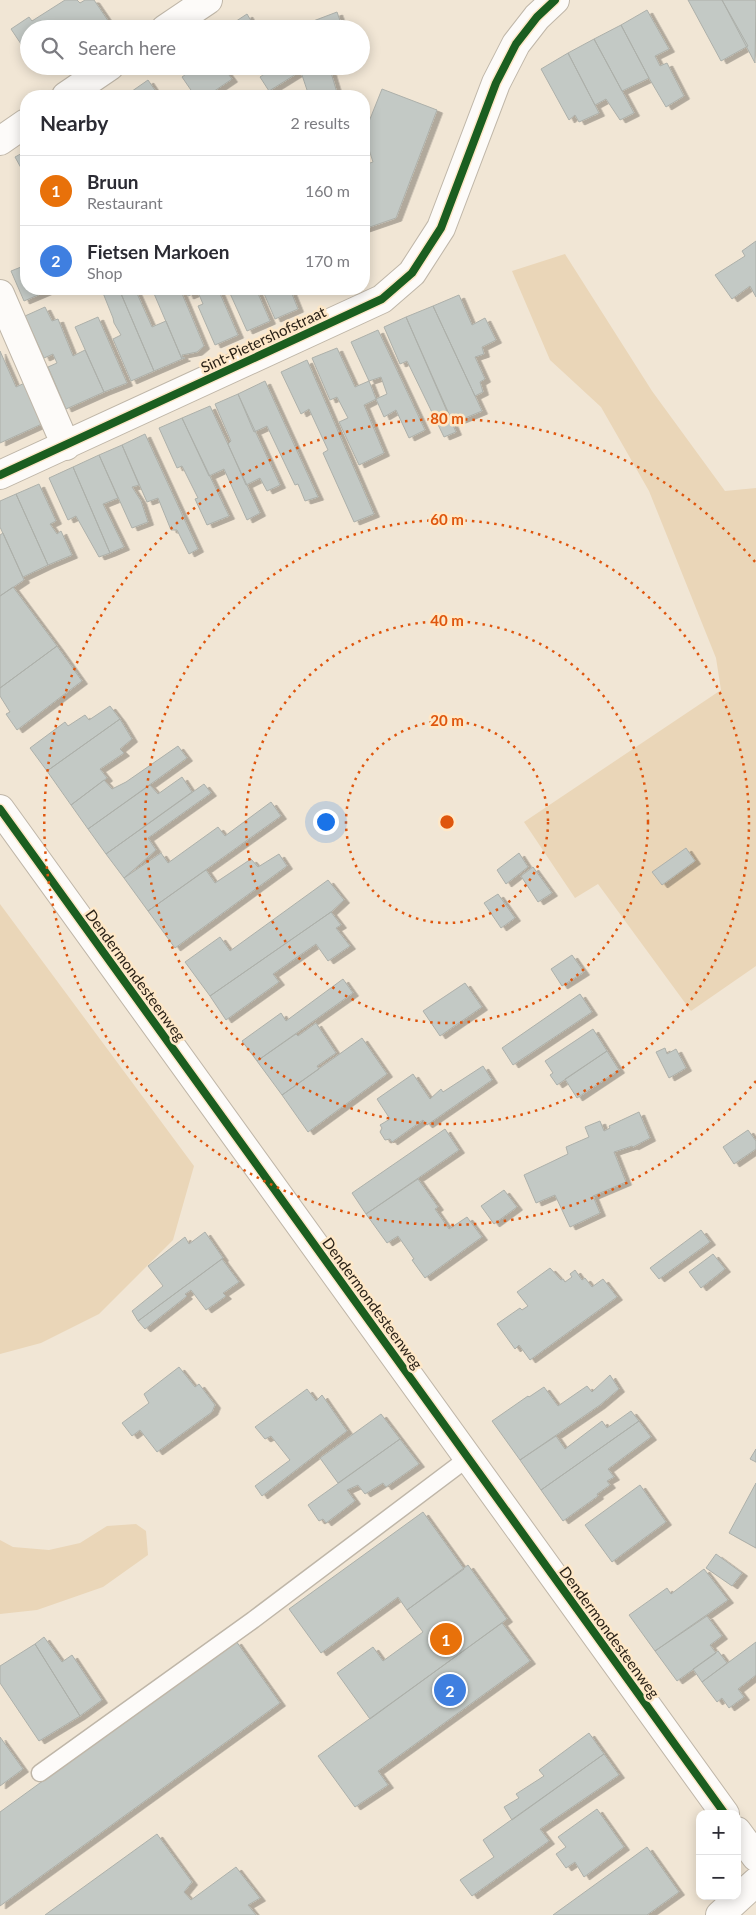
<!DOCTYPE html>
<html lang="en">
<head>
<meta charset="utf-8">
<style>
  :root { --surface:#fff; --page:#f7f7f7; --text:#2b2b33; --muted:#7c7c81; --line:#e1e1e2; --accent:#70675a }
  body { margin:0; font-family:Lato,sans-serif; background:var(--page); color:var(--text) }
  .controls { position:absolute; right:15px; bottom:15px; display:grid; overflow:hidden; border-radius:10px; box-shadow:0 2px 12px #0003 }
  .controls button { width:45px; height:45px; display:grid; place-items:center; padding:0; border:0; border-bottom:1px solid var(--line); background:var(--surface); color:var(--text); font:25px sans-serif }
  .you { position:absolute; left:325px; top:821px; width:18px; height:18px; margin:-12px; border:4px solid #fff; border-radius:50%; background:#1a73e8; box-shadow:0 0 0 8px #1a73e833 }
  .badge { display:grid; place-items:center; width:32px; height:32px; border-radius:50%; background:var(--accent); color:#fff; font-size:16px; font-weight:700 }
  .pin { position:absolute; translate:-50% -50%; border:2px solid #fff; box-shadow:0 1px 5px #0006 }
  .list { margin:0; padding:0; list-style:none }
  h2 { display:flex; justify-content:space-between; align-items:center; height:65px; margin:0; padding:0 20px; font-size:21px }
  h2 small { font-size:16px; font-weight:400; color:var(--muted) }
  .list li { display:grid; grid-template-columns:32px 1fr auto; gap:15px; align-items:center; box-sizing:border-box; height:70px; padding:0 20px; border-top:1px solid var(--line) }
  .list b { display:block; font-size:19px; white-space:nowrap }
  .list p { margin:0; font-size:16px; white-space:nowrap; color:var(--muted) }
  .list em { font-size:16px; font-style:normal; color:var(--muted) }
  .icon { flex:none; width:28px; height:28px; fill:none; stroke:currentColor; stroke-width:2; stroke-linecap:round; stroke-linejoin:round }
  .map { position:relative; flex:none; width:756px; height:1915px; overflow:hidden }
  .search { position:absolute; background:var(--surface); box-shadow:0 2px 12px #0003; left:20px; top:20px; width:350px; height:55px; display:flex; align-items:center; gap:12px; box-sizing:border-box; padding:0 18px; border-radius:28px; color:var(--muted); font-size:19px }
  .panel { position:absolute; background:var(--surface); box-shadow:0 2px 12px #0003; left:20px; top:90px; width:350px; height:205px; border-radius:20px }
  .map>svg:first-child { display:block }
  .green { fill:#ead6b8 }
  .building { fill:#c3c9c5; stroke:#adb0aa; filter:url(#shadow) }
  .lines { fill:none; stroke-linecap:round; stroke-linejoin:round }
  .service-casing { stroke:#bfb6a8; stroke-width:19 }
  .minor-casing { stroke:#bfb6a8; stroke-width:30 }
  .secondary-casing { stroke:#bfb6a8; stroke-width:30 }
  .service { stroke:#fdfbf9; stroke-width:16 }
  .minor { stroke:#fdfbf9; stroke-width:28 }
  .secondary { stroke:#fdfbf9; stroke-width:28 }
  .cycleway-casing { stroke:#fee8c8; stroke-width:11 }
  .cycleway { stroke:#1b5e20; stroke-width:8 }
  .ring { fill:none; stroke:#df560d; stroke-width:2.5; stroke-dasharray:2.5 5 }
  .labels { text-anchor:middle; dominant-baseline:central; stroke-width:5; stroke-linejoin:round; paint-order:stroke }
  .street-label { font-size:15px; fill:#2b2217; stroke:#fee8c8 }
  .centre { fill:#df560d; stroke:#fee8c8; stroke-width:2.5 }
  .ring-label { font-size:15px; text-anchor:middle; font-weight:bold; fill:#df560d; stroke:#fee8c8; stroke-width:5; stroke-linejoin:round; paint-order:stroke }
</style>
</head>
<body>
<div class="map">
<svg width="756" height="1915" viewBox="0 0 756 1915">
  <defs>
    <filter id="shadow"><feDropShadow dx="5.5" dy="3" stdDeviation="0" flood-color="#0004"/></filter>
  </defs>
  <rect width="100%" height="100%" fill="#f1e6d5"/>
  <!-- green -->
  <path class="green" d="M565,254L652,391L725,491L756,488V966L691,1011L598,884L575,898L524,822L721,690L716,658L649,491L601,407L550,360L512,271Z
    M0,904L194,1166L173,1240L99,1314L41,1343L0,1354Z
    M136,1524L146,1531L148,1555L103,1587L37,1610L0,1614V1540L13,1547L49,1550L80,1543L107,1526Z"/>
  <!-- building -->
  <path class="building" d="M65,0H77L80,3L85,0H94L111,25L106,29H29V56L11,29L29,17L32,21Z
    M688,0H722L748,46L721,61Z
    M722,0H755L756,2L755,63Z
    M647,10L669,49L655,56L660,66L667,63L684,96L666,107L649,78L621,25Z
    M337,12L343,29H293L300,26Z
    M247,14L256,29H224Z
    M621,25L649,78L622,91L594,39Z
    M594,39L634,113L620,120L606,99L595,105L568,53Z
    M568,53L599,113L579,122L575,115L569,120L541,69Z
    M204,66H232L226,71L232,79L207,96H195L182,77L196,67L198,70Z
    M276,66H297L301,71L269,91L260,77Z
    M299,66H329L338,96H309Z
    M148,80L159,96H125Z
    M382,89L437,110L396,218L364,229V165L373,162L364,134Z
    M26,151V177L15,157Z
    M756,241V297L750,286L732,299L715,275L745,256L742,251Z
    M26,265V289L50,290L24,301L11,271Z
    M114,289H119L154,371L131,381L113,339L121,335L114,323L113,318L103,293Z
    M119,289H135L152,327L166,321L182,359L154,371Z
    M152,289H180L204,346L197,352L182,355L183,358H185L182,359Z
    M185,289H218L238,335L215,345L198,306L203,304L198,292L188,296Z
    M228,289H256L270,321L247,331Z
    M262,289H290L298,309L275,319Z
    M459,295L472,325L485,318L496,340L482,347L484,354L475,357L485,379L480,382L483,392L475,396L433,306Z
    M433,306L482,411L453,423L406,317Z
    M45,307L52,321L58,319L73,356L85,350L104,392L66,409L48,367L57,363L53,354L44,358L25,316Z
    M98,317L127,383L104,392L75,327Z
    M406,317L456,432L444,437L407,361L400,364L384,327Z
    M378,330L425,430L409,438L396,410L384,417L376,399L387,394L381,377L369,381L351,342Z
    M337,348L355,387L369,381L376,399L364,405L384,453L359,465L339,422L348,418L337,397L330,400L312,358Z
    M0,351L16,387L27,382L44,423L0,443Z
    M307,360L374,514L354,522L323,453L328,450L309,409L301,414L281,372Z
    M265,381L318,497L305,501L298,484L295,485L267,426L254,432L238,394Z
    M238,394L280,485L267,491L260,478L246,485L228,444L231,441L215,404Z
    M210,406L260,513L247,520L224,469L209,476L182,418Z
    M182,418L229,516L207,525L195,499L198,498L182,466L177,468L159,428Z
    M145,434L198,549L189,554L177,530H171L158,498L147,502L122,445Z
    M122,445L139,485L132,487L141,501L148,522L132,528L99,455Z
    M99,455L118,498L103,504L124,547L110,553L73,467Z
    M73,467L110,553L99,557L76,516L68,520L49,478Z
    M39,484L56,521L50,524L57,534L61,531L72,555L48,565L16,494Z
    M16,494L48,565L23,577L0,527V501Z
    M3,533L24,580L0,596V535Z
    M13,587L57,646L0,688V596Z
    M57,646L82,681L17,730L6,714L10,712L0,696V688Z
    M110,706L120,719L47,771L30,748L65,722L68,726L85,715L89,720Z
    M120,719L132,739L120,749L124,753L100,769L107,778L71,805L47,771Z
    M178,746L187,758L88,829L71,805L104,780L112,789L126,782Z
    M182,777L192,792L106,854L88,829L150,785L158,794Z
    M204,784L211,793L148,838L156,850L124,878L106,854Z
    M271,802L281,816L148,911L124,878L161,853L168,863L218,827L225,836Z
    M686,848L695,861L662,885L652,872Z
    M519,853L528,867L506,884L497,870Z
    M279,854L287,866L175,948L148,911L206,870L215,883L251,859L258,867Z
    M533,867L552,893L538,902L521,876Z
    M328,880L344,900L331,912L210,996L185,962L220,937L230,951Z
    M498,894L515,918L501,928L484,903Z
    M331,912L341,925L336,928L350,946L328,961L316,944L273,974L279,982L226,1020L210,996Z
    M572,955L584,972L562,986L551,969Z
    M343,979L353,993L257,1061L242,1041L281,1013L286,1021Z
    M465,983L482,1007L440,1036L423,1011Z
    M580,994L592,1012L513,1065L502,1048Z
    M316,1023L336,1053L317,1066L319,1069L282,1095L257,1061L296,1034L298,1036Z
    M593,1029L607,1051L557,1085L550,1075L553,1073L545,1061Z
    M362,1038L387,1074L308,1132L282,1095Z
    M665,1048L667,1054L676,1049L686,1068L669,1078L656,1052Z
    M607,1051L619,1070L577,1098L565,1079Z
    M483,1066L492,1080L427,1125L423,1120L392,1142L390,1139L385,1140L380,1132L382,1128L380,1125L390,1119L377,1099L413,1074L430,1099L441,1089L443,1092Z
    M639,1112L650,1138L633,1147L632,1146L614,1152L626,1182L593,1196L600,1213L570,1227L555,1195L536,1203L524,1175L568,1154L566,1147L589,1137L585,1127L600,1121L604,1131L610,1128L609,1126Z
    M445,1129L459,1150L366,1214L352,1193Z
    M748,1130L756,1141V1149L734,1164L723,1147Z
    M418,1179L438,1207L435,1209L449,1229L467,1217L482,1237L425,1278L412,1260L414,1259L398,1236L387,1243L366,1214Z
    M504,1190L517,1207L494,1224L481,1206Z
    M701,1230L710,1242L659,1279L650,1268Z
    M205,1232L223,1258L138,1321L132,1311L163,1286L148,1266L185,1237L189,1244Z
    M713,1254L725,1269L701,1288L689,1272Z
    M222,1259L239,1282L223,1293L226,1296L206,1310L191,1290L185,1294L187,1296L145,1329L138,1321Z
    M550,1268L561,1280L563,1279L565,1282L572,1277L570,1274L575,1270L582,1280L585,1278L592,1287L603,1279L617,1297L530,1360L519,1345L515,1349L497,1324L520,1308L522,1310L528,1306L517,1292Z
    M179,1367L195,1387L199,1384L215,1405L212,1412L157,1452L140,1430L132,1436L122,1423L149,1403L144,1394Z
    M610,1375L619,1389L600,1405L520,1460L492,1421L528,1396L529,1397L544,1387L558,1406L587,1386L592,1392Z
    M307,1389L316,1401L322,1395L347,1431L262,1496L255,1486L290,1460L271,1436L265,1439L255,1427Z
    M631,1411L639,1421L541,1490L520,1460L556,1436L565,1449L602,1421L607,1428Z
    M381,1414L400,1439L338,1483L320,1458Z
    M639,1421L651,1437L608,1469L614,1477L607,1481L610,1485L597,1494L598,1496L563,1521L541,1490Z
    M400,1439L419,1464L386,1487L383,1483L365,1494L358,1485L347,1490L355,1501L326,1523L323,1519L319,1521L308,1505Z
    M756,1449V1462L750,1459Z
    M756,1483V1548L729,1533Z
    M640,1485L666,1522L612,1562L585,1525Z
    M423,1512L464,1569L407,1610L398,1597L321,1653L289,1609Z
    M716,1554L742,1573L732,1586L706,1568Z
    M468,1565L507,1619L370,1719L337,1673L373,1647L383,1661L423,1632L407,1610Z
    M704,1569L728,1600L655,1651L629,1615L667,1588L671,1594Z
    M707,1616L722,1636L710,1645L716,1653L677,1681L655,1651Z
    M502,1623L530,1661L378,1771L388,1785L355,1807L318,1756Z
    M44,1637L62,1662L72,1655L102,1700L80,1716L35,1644Z
    M236,1641L280,1703L0,1906V1812Z
    M756,1642V1675L738,1689L744,1697L729,1708L722,1698L717,1702L702,1682Z
    M35,1644L80,1716L39,1741L0,1683V1666Z
    M718,1651L727,1663L702,1682L693,1669Z
    M589,1733L604,1754L512,1820L504,1807L519,1798L516,1794L544,1776L539,1770Z
    M0,1737L23,1769L0,1786Z
    M604,1754L619,1775L540,1829L549,1841L472,1896L460,1880L494,1857L483,1840Z
    M597,1809L624,1847L584,1877L575,1862L566,1868L556,1854L566,1847L558,1837Z
    M157,1834L192,1882L184,1892L191,1900L236,1867L260,1898L248,1905L256,1915H45Z
    M647,1847L679,1892L647,1915H553Z"/>
  <g class="lines">
    <defs>
      <path id="service" d="M40,1773L253,1620L468,1458"/>
      <path id="minor" d="M165,29L208,0
        M66,96L110,66
        M0,141L26,123
        M0,294L66,446
        M0,475L382,299L412,273L441,228L496,83L516,44L537,17L555,0
        M720,1915L756,1882"/>
      <path id="secondary" d="M0,809L725,1814
        M737,1831L756,1857"/>
    </defs>
    <!-- service casing -->
    <use href="#service" class="service-casing"/>
    <!-- minor casing -->
    <use href="#minor" class="minor-casing"/>
    <!-- secondary casing -->
    <use href="#secondary" class="secondary-casing"/>
    <!-- service -->
    <use href="#service" class="service"/>
    <!-- minor -->
    <use href="#minor" class="minor"/>
    <!-- secondary -->
    <use href="#secondary" class="secondary"/>
    <defs>
      <path id="cycleway" d="M0,475L382,299L412,273L441,228L496,83L516,44L537,17L555,0
        M0,809L725,1814"/>
    </defs>
    <!-- cycleway casing -->
    <use href="#cycleway" class="cycleway-casing"/>
    <!-- cycleway -->
    <use href="#cycleway" class="cycleway"/>
  </g>
  <!-- distance rings -->
  <g class="ring">
    <circle cx="447" cy="822" r="101"/>
    <circle cx="447" cy="822" r="201"/>
    <circle cx="447" cy="822" r="302"/>
    <path d="M756 1081A403 403 0 1 1 756 563"/>
  </g>
  <g class="labels">
    <!-- street labels -->
    <g class="street-label">
      <text transform="translate(263 339) rotate(-25)">Sint-Pietershofstraat</text>
      <text transform="translate(136 975) rotate(54)">Dendermondesteenweg</text>
      <text transform="translate(373 1303) rotate(54)">Dendermondesteenweg</text>
      <text transform="translate(610 1632) rotate(54)">Dendermondesteenweg</text>
    </g>
  </g>
  <circle cx="447" cy="822" r="8" class="centre"/>
  <g class="ring-label">
    <text x="447" y="424">80 m</text>
    <text x="447" y="525">60 m</text>
    <text x="447" y="626">40 m</text>
    <text x="447" y="726">20 m</text>
  </g>
</svg>
<div class="controls">
<button>+</button>
<button>−</button>
</div>
<div class="you"></div>
<div class="pin badge" style="left:446px;top:1639px;background:#e8710a">1</div>
<div class="pin badge" style="left:450px;top:1690px;background:#3f7fe0">2</div>
<div class="search"><svg class="icon" aria-label="search" viewBox="0 0 24 24"><circle cx="10" cy="10" r="6"/><path d="M15 15l6 6"/></svg>Search here</div>
<section class="panel">
<h2>Nearby<small>2 results</small></h2>
<ul class="list">
<li><span class="badge" style="background:#e8710a">1</span><div><b>Bruun</b><p>Restaurant</p></div><em>160 m</em></li>
<li><span class="badge" style="background:#3f7fe0">2</span><div><b>Fietsen Markoen</b><p>Shop</p></div><em>170 m</em></li>
</ul>
</section>
</div>
</body>
</html>
